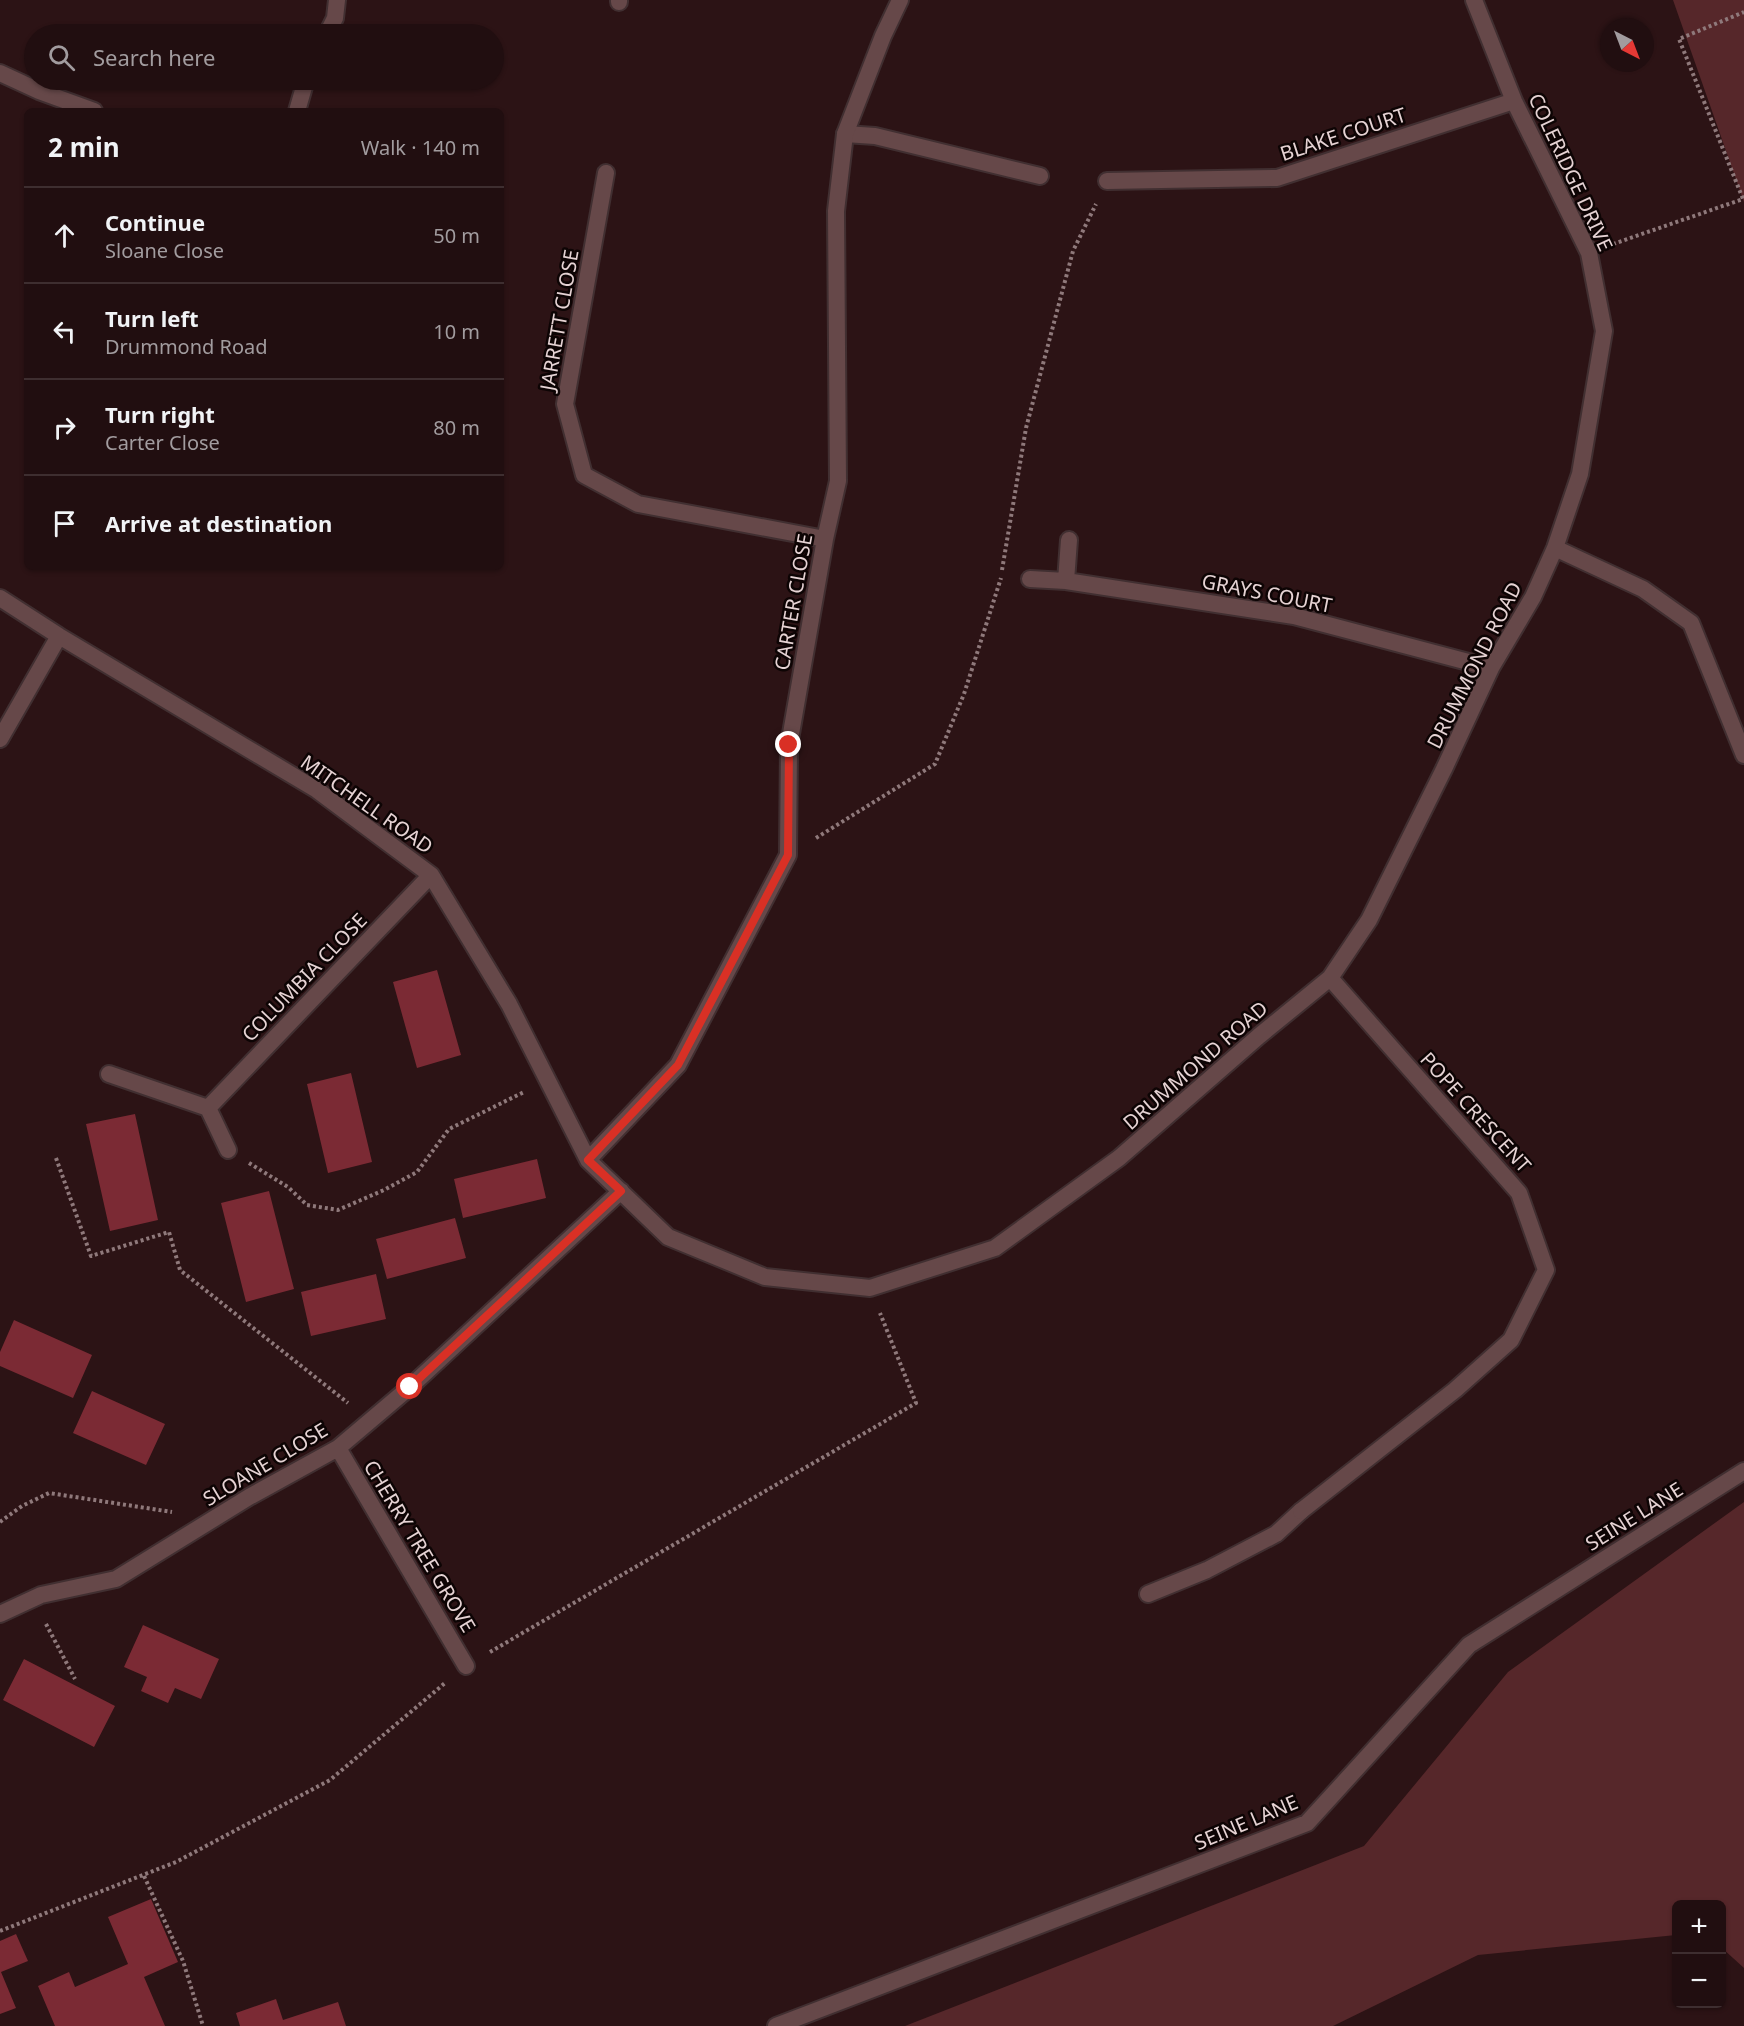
<!DOCTYPE html>
<html lang="en">
<head>
<meta charset="utf-8">
<style>
  :root { --surface:#210e10; --page:#291719; --text:#f1f3f6; --muted:#a29c9f; --line:#3e2e30 }
  body { margin:0; font-family:"Noto Sans",sans-serif; background:var(--page); color:var(--text) }
  .controls { position:absolute; right:18px; bottom:18px; display:grid; overflow:hidden; border-radius:9px; box-shadow:0 2px 4px #0004 }
  .controls button { width:54px; height:54px; display:grid; place-items:center; padding:0; border:0; border-bottom:2px solid var(--line); background:var(--surface); color:var(--text); font:30px sans-serif }
  .compass { position:absolute; left:1600px; top:18px; width:54px; height:54px; border-radius:50%; background:var(--surface); box-shadow:0 2px 4px #0004; rotate:138deg }
  .stop { position:absolute; width:18px; height:18px; margin:-14px; border:4px solid #d93025; border-radius:50%; background:#fff }
  .stop.end { background:#d93025; border-color:#fff; box-shadow:0 2px 6px #0008 }
  .list { margin:0; padding:0; list-style:none }
  h2 { display:flex; justify-content:space-between; align-items:center; height:78px; margin:0; padding:0 24px; font-size:26px }
  h2 small { font-size:20px; font-weight:400; color:var(--muted) }
  .list li { display:grid; grid-template-columns:39px 1fr auto; gap:18px; align-items:center; box-sizing:border-box; height:96px; padding:0 24px; border-top:2px solid var(--line) }
  .list b { display:block; font-size:22px; white-space:nowrap }
  .list p { margin:0; font-size:20px; white-space:nowrap; color:var(--muted) }
  .list em { font-size:20px; font-style:normal; color:var(--muted) }
  .icon { flex:none; width:33px; height:33px; fill:none; stroke:currentColor; stroke-width:2; stroke-linecap:round; stroke-linejoin:round }
  .map { position:relative; flex:none; width:1744px; height:2026px; overflow:hidden }
  .search { position:absolute; background:var(--surface); box-shadow:0 2px 4px #0004; left:24px; top:24px; width:480px; height:66px; display:flex; align-items:center; gap:15px; box-sizing:border-box; padding:0 21px; border-radius:33px; color:var(--muted); font-size:22px }
  .panel { position:absolute; background:var(--surface); box-shadow:0 2px 4px #0004; left:24px; top:108px; width:480px; height:462px; border-radius:9px }
  .map>svg:first-child { display:block }
  .green { fill:#56272a }
  .building { fill:#7b2a34 }
  .lines { fill:none; stroke-linecap:round; stroke-linejoin:round }
  .service-casing { stroke:#412f31; stroke-width:20 }
  .minor-casing { stroke:#412f31; stroke-width:20 }
  .path { stroke:#8f797b; stroke-width:4; stroke-dasharray:3 3; stroke-linecap:butt }
  .service { stroke:#664849; stroke-width:16 }
  .minor { stroke:#664849; stroke-width:16 }
  .route { stroke:#d93025; stroke-width:8 }
  .labels { text-anchor:middle; dominant-baseline:central; stroke-width:5; stroke-linejoin:round; paint-order:stroke }
  .street-label { font-size:20px; fill:#e6d3d4; stroke:#0d0404 }
</style>
</head>
<body>
<div class="map">
<svg width="1744" height="2026" viewBox="0 0 1744 2026">
  <rect width="100%" height="100%" fill="#2c1315"/>
  <!-- green -->
  <path class="green" d="M1673,0H1744V202Z
    M1744,1502V1968L1722,1948V1904H1676V1935L1478,1955L1333,2026H905L1364,1846L1508,1672Z"/>
  <!-- building -->
  <path class="building" d="M437,970L461,1055L417,1068L393,982Z
    M351,1073L372,1162L328,1173L307,1084Z
    M135,1114L158,1220L110,1231L86,1124Z
    M537,1159L546,1198L463,1218L454,1179Z
    M269,1191L294,1289L246,1302L221,1203Z
    M455,1218L466,1258L387,1279L376,1239Z
    M376,1274L386,1319L311,1336L301,1292Z
    M14,1320L92,1355L73,1398L0,1366V1352Z
    M92,1391L165,1424L146,1465L73,1433Z
    M143,1625L219,1659L201,1699L175,1688L168,1703L141,1691L147,1677L124,1667Z
    M24,1659L115,1706L94,1747L3,1700Z
    M151,1899L178,1962L144,1977L165,2026H55L38,1986L69,1972L75,1987L128,1964L108,1917Z
    M16,1934L28,1961L1,1972L16,2008L0,2014V1941Z
    M276,1999L283,2020L338,2002L346,2026H240L236,2013Z"/>
  <g class="lines">
    <defs>
      <path id="service" d="M845,134L875,136L1040,176
        M1148,1594L1207,1570L1276,1534L1301,1511"/>
      <path id="minor" d="M619,2V0
        M327,34L335,18L337,0
        M0,73L39,91L94,111
        M297,111L306,80
        M606,173L565,404L584,475L638,504L825,539
        M1107,181L1277,178L1514,101
        M1555,548L1643,589L1691,623L1744,755
        M1030,579L1066,581L1294,616L1491,668
        M1066,581L1069,540
        M0,598L59,636L317,790L431,875L509,1004L588,1160L668,1237L765,1277L870,1288L995,1248L1119,1158L1259,1036L1330,978L1369,920L1444,769L1491,668L1533,597L1555,548L1580,474L1604,331L1589,253L1514,101L1474,0
        M0,739L59,636
        M109,1074L208,1108L431,875
        M208,1108L228,1150
        M588,1160L678,1065L788,855L789,745L825,539L838,481L836,211L845,134L883,36L900,0
        M338,1448L466,1666
        M1301,1511L1455,1390L1511,1340L1546,1270L1519,1193L1330,978
        M0,1614L41,1595L116,1579L249,1497L338,1448L410,1387L621,1191
        M776,2026L1307,1823L1469,1645L1744,1471"/>
    </defs>
    <!-- service casing -->
    <use href="#service" class="service-casing"/>
    <!-- minor casing -->
    <use href="#minor" class="minor-casing"/>
    <!-- path -->
    <path class="path" d="M1613,244L1743,199L1679,39L1744,12
      M1002,570L1026,428L1073,251L1096,204
      M816,838L935,764L964,694L1001,578
      M56,1158L91,1256L169,1232L180,1270L348,1403
      M249,1163L288,1187L307,1205L338,1210L384,1190L417,1172L449,1129L524,1092
      M0,1522L22,1506L49,1493L172,1512
      M46,1624L75,1679
      M490,1652L916,1403L880,1313
      M144,1876L183,1961L203,2026
      M0,1931L176,1862L330,1780L445,1683"/>
    <!-- service -->
    <use href="#service" class="service"/>
    <!-- minor -->
    <use href="#minor" class="minor"/>
  </g>
  <g class="lines">
    <!-- route -->
    <path class="route" d="M410,1387L621,1191L588,1160L678,1065L788,855L789,745"/>
  </g>
  <g class="labels">
    <!-- street labels -->
    <g class="street-label">
      <text transform="translate(1343 134) rotate(-18)">BLAKE COURT</text>
      <text transform="translate(1571 172) rotate(65)">COLERIDGE DRIVE</text>
      <text transform="translate(559 320) rotate(-80)">JARRETT CLOSE</text>
      <text transform="translate(1267 593) rotate(11)">GRAYS COURT</text>
      <text transform="translate(793 602) rotate(-80)">CARTER CLOSE</text>
      <text transform="translate(1474 665) rotate(-63)">DRUMMOND ROAD</text>
      <text transform="translate(367 804) rotate(35)">MITCHELL ROAD</text>
      <text transform="translate(304 977) rotate(-46)">COLUMBIA CLOSE</text>
      <text transform="translate(1195 1065) rotate(-41)">DRUMMOND ROAD</text>
      <text transform="translate(1476 1112) rotate(48)">POPE CRESCENT</text>
      <text transform="translate(265 1464) rotate(-31)">SLOANE CLOSE</text>
      <text transform="translate(1634 1516) rotate(-32)">SEINE LANE</text>
      <text transform="translate(420 1546) rotate(59)">CHERRY TREE GROVE</text>
      <text transform="translate(1246 1822) rotate(-23)">SEINE LANE</text>
    </g>
  </g>
</svg>
<div class="controls">
<button>+</button>
<button>−</button>
</div>
<svg class="compass" viewBox="-18 -18 36 36"><path d="M0-13l5 13h-10z" fill="#e53935"/><path d="M0 13l5-13h-10z" fill="#a29c9f"/></svg>
<div class="stop" style="left:410px;top:1387px"></div>
<div class="stop end" style="left:789px;top:745px"></div>
<div class="search"><svg class="icon" aria-label="search" viewBox="0 0 24 24"><circle cx="10" cy="10" r="6"/><path d="M15 15l6 6"/></svg>Search here</div>
<section class="panel">
<h2>2 min<small>Walk · 140 m</small></h2>
<ul class="list">
<li><svg class="icon" aria-label="ahead" viewBox="0 0 24 24"><path d="M12 20V5M6 11l6-6 6 6"/></svg><div><b>Continue</b><p>Sloane Close</p></div><em>50 m</em></li>
<li><svg class="icon" aria-label="left" viewBox="0 0 24 24"><path d="M17 20v-9H6M10 6l-5 5 5 5"/></svg><div><b>Turn left</b><p>Drummond Road</p></div><em>10 m</em></li>
<li><svg class="icon" aria-label="right" viewBox="0 0 24 24"><path d="M7 20v-9h11M14 6l5 5-5 5"/></svg><div><b>Turn right</b><p>Carter Close</p></div><em>80 m</em></li>
<li><svg class="icon" aria-label="arrive" viewBox="0 0 24 24"><path d="M6 21V4h12l-3 4 3 4H6"/></svg><div><b>Arrive at destination</b></div></li>
</ul>
</section>
</div>
</body>
</html>
